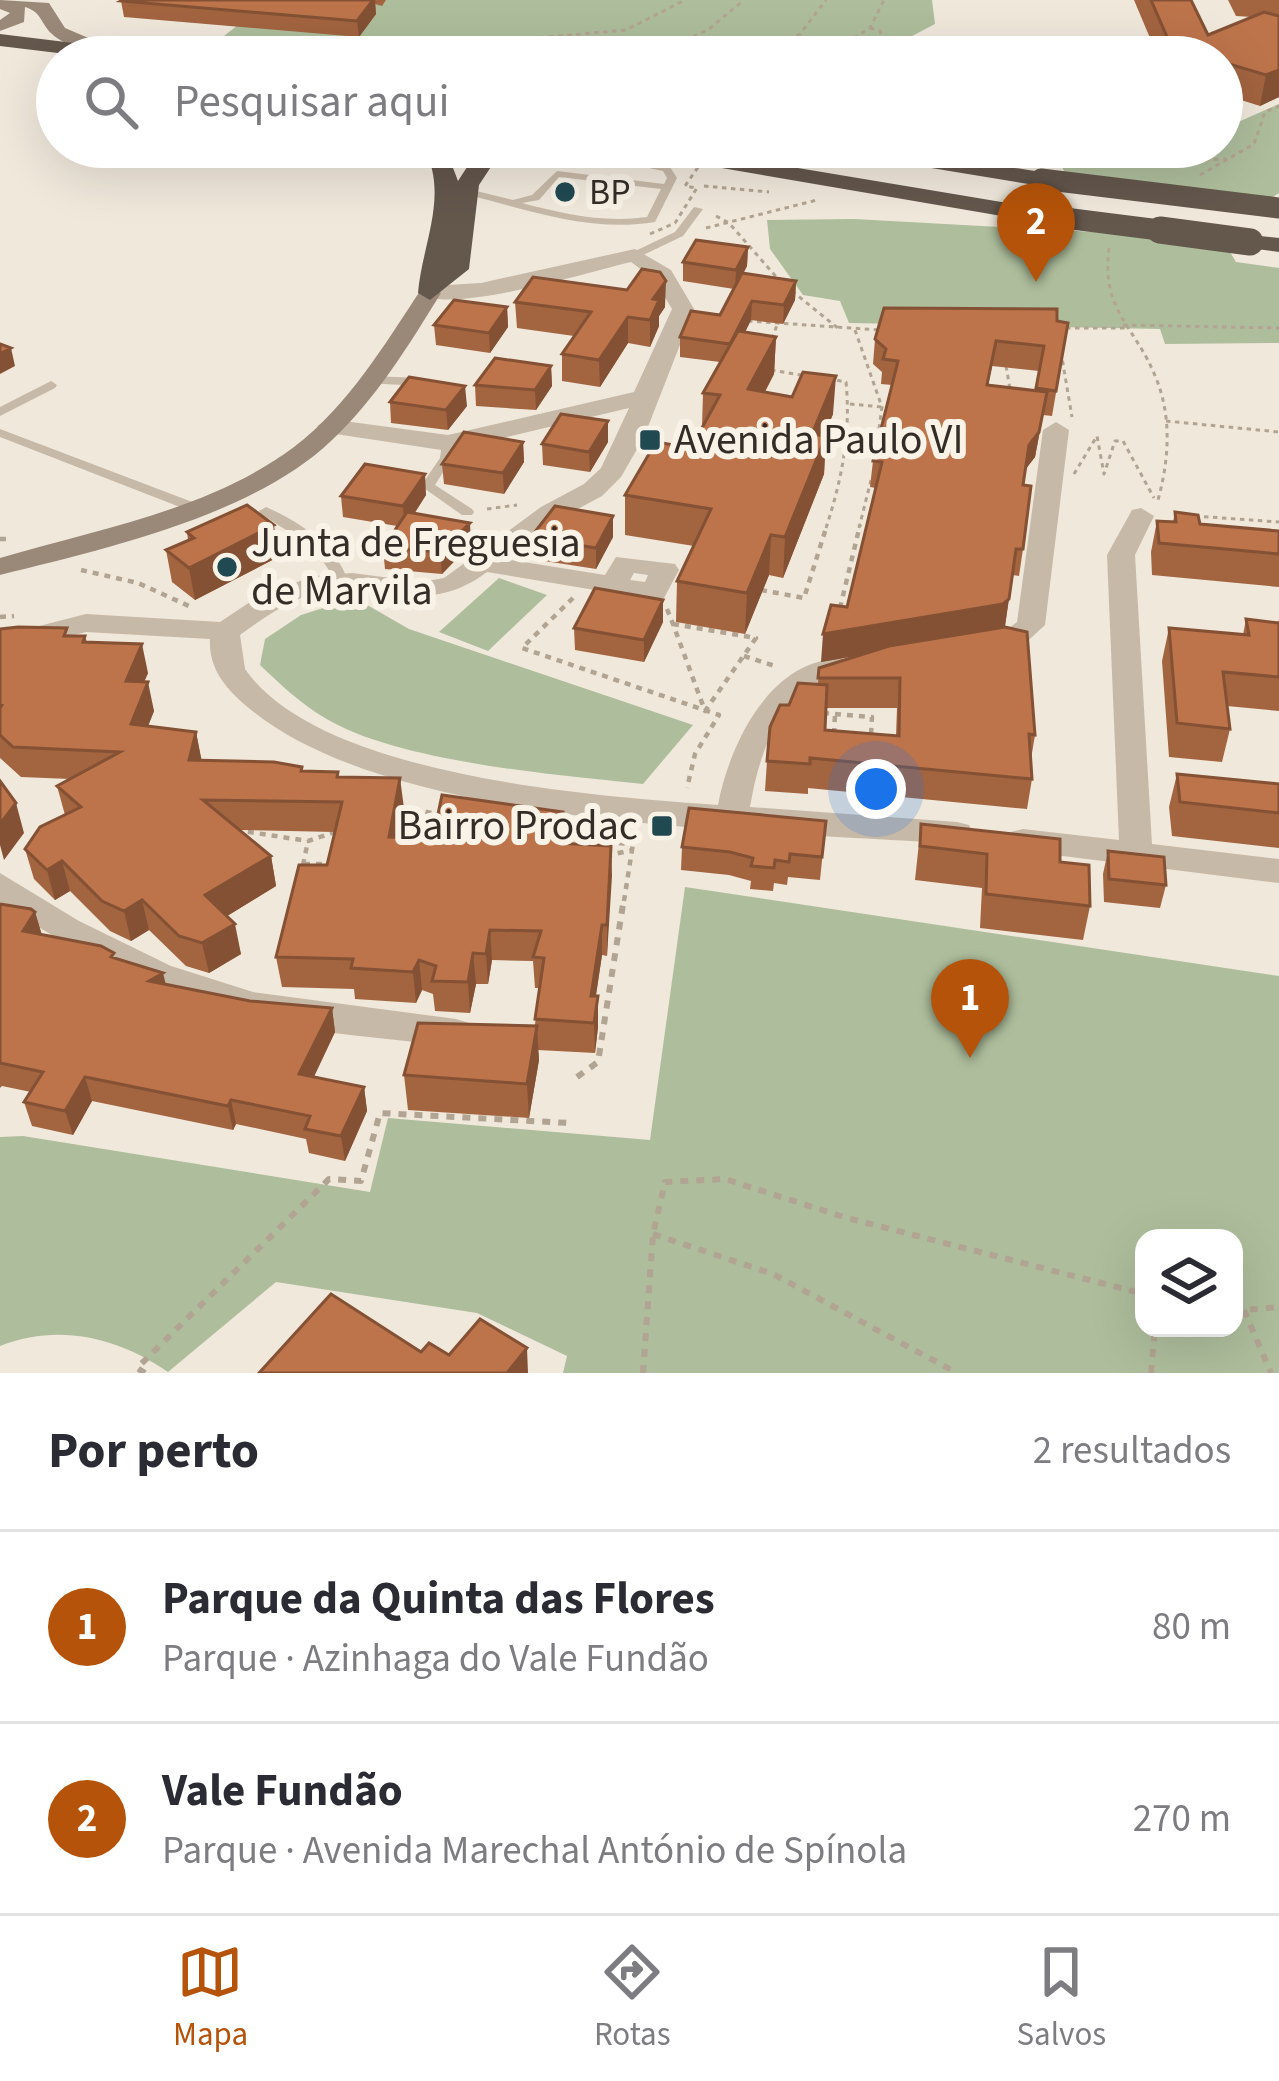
<!DOCTYPE html>
<html lang="pt">
<head>
<meta charset="utf-8">
<style>
  :root { --surface:#fff; --page:#f2f2f3; --text:#2b2b33; --muted:#7c7c81; --line:#e1e1e2; --accent:#b45309 }
  body { margin:0; font-family:"Source Sans 3",sans-serif; background:var(--page); color:var(--text) }
  .controls { position:absolute; right:36px; bottom:36px; display:grid; overflow:hidden; border-radius:24px; box-shadow:0 12px 48px #0002 }
  .controls button { width:108px; height:108px; display:grid; place-items:center; padding:0; border:0; border-bottom:3px solid var(--line); background:var(--surface); color:var(--text); font:60px sans-serif }
  .you { position:absolute; left:876px; top:789px; width:42px; height:42px; margin:-30px; border:9px solid #fff; border-radius:50%; background:#1a73e8; box-shadow:0 0 0 18px #1a73e833 }
  .badge { display:grid; place-items:center; width:78px; height:78px; border-radius:50%; background:var(--accent); color:#fff; font-size:39px; font-weight:700 }
  .pin { position:absolute; translate:-50% -99px; filter:drop-shadow(0 3px 6px #0008) }
  .pin::after { content:''; position:absolute; top:63px; width:42px; height:36px; background:inherit; clip-path:polygon(0 0,100% 0,50% 100%) }
  .list { margin:0; padding:0; list-style:none }
  h2 { display:flex; justify-content:space-between; align-items:center; height:156px; margin:0; padding:0 48px; font-size:51px }
  h2 small { font-size:39px; font-weight:400; color:var(--muted) }
  .list li { display:grid; grid-template-columns:78px 1fr auto; gap:36px; align-items:center; box-sizing:border-box; height:192px; padding:0 48px; border-top:3px solid var(--line) }
  .list b { display:block; font-size:45px; white-space:nowrap }
  .list p { margin:0; font-size:39px; white-space:nowrap; color:var(--muted) }
  .list em { font-size:39px; font-style:normal; color:var(--muted) }
  .icon { flex:none; width:66px; height:66px; fill:none; stroke:currentColor; stroke-width:2; stroke-linecap:round; stroke-linejoin:round }
  .map { position:relative; flex:none; width:1279px; height:1373px; overflow:hidden }
  .search { position:absolute; background:var(--surface); box-shadow:0 12px 48px #0002; left:36px; right:36px; top:36px; height:132px; display:flex; align-items:center; gap:30px; box-sizing:border-box; padding:0 42px; border-radius:66px; color:var(--muted); font-size:45px }
  .sheet { height:540px; background:var(--surface) }
  nav { display:flex; justify-content:space-around; align-items:center; box-sizing:border-box; height:168px; border-top:3px solid var(--line); background:var(--surface); font-size:33px; color:var(--muted) }
  nav a { display:grid; justify-items:center; gap:6px }
  nav .on { color:var(--accent) }
  .map>svg:first-child { display:block }
  .green { fill:#aebe9c; fill-rule:evenodd }
  .lines { fill:none; stroke-linecap:round; stroke-linejoin:round }
  .path-far2 { stroke:#b2a492; stroke-width:3; stroke-dasharray:4.5 4.5; stroke-linecap:butt }
  .path-far1 { stroke:#b2a492; stroke-width:4.5; stroke-dasharray:6 6; stroke-linecap:butt }
  .path { stroke:#b2a492; stroke-width:6; stroke-dasharray:8 8; stroke-linecap:butt }
  .service { fill:#c7b9a8; fill-rule:evenodd }
  .minor { fill:#c7b9a8; fill-rule:evenodd }
  .secondary { fill:#9a8979; fill-rule:evenodd }
  .trunk { fill:#64574c; fill-rule:evenodd }
  .path-bridge { stroke:#b2a492; stroke-width:3; stroke-dasharray:4.5 4.5; stroke-linecap:butt }
  .trunk-bridge-far1 { stroke:#64574c; stroke-width:21 }
  .trunk-bridge { stroke:#64574c; stroke-width:27 }
  .wall { fill:#a36440; fill-rule:evenodd }
  .shaded-wall { fill:#845134 }
  .building { fill:#bd744b; stroke:#845134; stroke-width:3 }
  .poi-dot { fill:#204952; stroke:#f8f2e7; stroke-width:4.5 }
  .labels { text-anchor:middle; dominant-baseline:central; stroke-width:12; stroke-linejoin:round; paint-order:stroke }
  .far-poi-label { font-size:36px; fill:#342d27; stroke:#f8f2e7; text-anchor:start }
  .poi-label { font-size:42px; fill:#342d27; stroke:#f8f2e7; text-anchor:start }
</style>
</head>
<body>
<div class="map">
<svg width="1279" height="1373" viewBox="0 0 1279 1373">
  <rect width="100%" height="100%" fill="#f0e8db"/>
  <!-- green -->
  <path class="green" d="M269,0H932L935,24L893,46L920,40L914,57H241L204,52Z
    M1279,104V193L1270,199L1066,175L1062,167L1031,157L952,147H1222V119L1236,123Z
    M854,219L1094,232L1227,247L1236,262L1279,268V343L1165,344L1160,329L849,323L840,301L803,295L770,249L767,220Z
    M499,578L547,595L488,651L439,632Z
    M355,598L409,629L693,725L643,784C557,775 397,762 325,718C301,704 280,684 260,665L265,639L301,615Z
    M685,887L1279,976V1373H563L567,1356L477,1313L276,1282L168,1372C117,1337 59,1323 0,1346V1137L23,1136L370,1192L388,1118L650,1140ZM1144,1238H1234V1328H1144Z"/>
  <g class="lines">
    <!-- path-far2 -->
    <path class="path-far2" d="M870,28L880,31L884,43L875,57
      M576,36L593,57
      M148,39L435,57
      M388,51L626,30L685,0
      M653,57L709,29L744,0
      M757,57L800,34L826,0
      M823,57L870,28L884,0
      M1039,147L1075,157
      M1124,163L1226,159
      M1200,175L1254,144L1265,112L1279,106
      M704,186L769,192
      M716,216L729,223L779,280
      M706,228L817,200
      M1109,248C1101,312 1135,325 1156,378C1172,417 1169,460 1158,500
      M792,291L839,329
      M748,321L880,330
      M1123,325L1279,328
      M1066,328H1125
      M855,330L882,407L876,450
      M772,339L777,325
      M1061,352L1072,417
      M1006,366L1010,389
      M771,370L807,376
      M850,404L893,408
      M1166,421L1279,432
      M1074,474L1097,436L1104,474L1115,441H1123L1154,498
      M487,509L517,505
      M1195,516L1279,522
      M826,528C842,479 851,433 846,382L830,379
      M859,528L871,480"/>
    <!-- path-far1 -->
    <path class="path-far1" d="M0,539H12
      M81,570L138,583L189,606
      M761,590L804,598L827,525
      M573,598L522,648L719,715L695,754L687,788
      M840,608L860,525
      M667,609L673,624
      M0,617L14,616
      M673,624L756,638L705,711Z
      M744,656L778,667
      M823,713L872,717L871,735
      M834,734L835,714
      M402,807L441,815
      M236,830L308,841L335,832
      M559,838L631,844
      M606,856L632,850L635,833
      M304,864H328
      M303,865L308,841
      M624,901L632,850"/>
    <!-- path -->
    <path class="path" d="M577,1077L598,1062L624,898
      M653,1234L773,1274L957,1373
      M1244,1310L1271,1373
      M1234,1311L1279,1307
      M145,1373L137,1368L329,1179L361,1181L380,1113L569,1123
      M643,1373L653,1234L665,1182L725,1179L847,1218L1144,1294
      M1151,1373L1155,1328"/>
    <!-- service -->
    <path class="service" d="M513,147H572L670,167L677,178L655,222C590,233 527,209 464,194V190L468,189L513,200L532,195L557,171L664,184L667,178L663,171L554,148L515,153L481,169L476,166ZM559,177L661,189L647,217C604,223 564,214 522,203L539,200Z
      M694,207L703,209L683,236L639,257H631V253L675,232Z
      M367,376L423,378L429,382L423,386L363,383V377Z
      M51,381L57,385L55,388L0,416V407Z
      M0,429L195,503L197,506L190,510L185,509L0,437Z
      M448,439L454,443L452,458L435,485L472,509L474,512L472,515H462L421,486L440,458L442,443Z
      M266,507C298,521 337,546 348,581L346,584H336C321,548 293,535 261,514L259,511Z"/>
    <!-- minor -->
    <path class="minor" d="M635,249L671,270L694,309L644,437L621,477L602,496L559,519L505,559L605,575L616,557L675,564L679,570L664,598L654,600L487,572C427,617 388,582 323,592C292,597 265,617 240,635L245,669C320,777 595,796 718,805C731,736 780,640 866,662L871,669L866,676C851,679 833,678 819,685C773,707 758,761 750,807L957,822L969,825L973,833L969,841L957,844C767,830 405,830 255,713C231,694 208,672 210,639L86,632L0,654V636L86,614L220,622L259,596L314,576L352,573L421,582L444,578L541,507L584,484L601,468L629,408L448,451L329,433L317,426L329,419L448,435L634,392L672,309L654,279L631,262C592,271 447,316 419,293L430,286L481,283ZM634,573L648,575L645,582L630,580Z
      M1056,422L1069,430L1045,625L1020,648L982,652L977,646L982,640L1000,635L1017,622L1043,430Z
      M1141,508L1154,516L1135,555L1152,844L1279,859V883L1023,851L1011,848L1007,840L1011,832L1023,829L1119,840L1107,555L1132,510Z
      M0,873L79,921L171,966L253,992L456,1019L469,1023L474,1033L469,1043L456,1047C389,1038 318,1034 252,1020C161,1000 76,953 0,902Z"/>
    <!-- secondary -->
    <path class="secondary" d="M0,0L49,3L65,28L126,54C109,60 67,48 52,34C40,23 42,12 25,7L24,22L0,31V20L10,13L0,9Z
      M430,286L441,293C409,345 376,399 331,441C252,516 104,549 0,575V558C98,529 210,510 294,447C349,405 385,344 422,288Z"/>
    <!-- trunk -->
    <path class="trunk" d="M0,34L139,51L149,57H91L0,46Z
      M423,147H445L458,181L480,147H504L479,185L469,269L430,300L418,293C422,244 450,193 423,147Z
      M623,147H672L1025,206L1036,213L1025,220L634,153Z
      M829,147H881L1041,172L1052,179L1041,186L840,153Z
      M1250,235L1279,238V252L1242,247L1238,242Z"/>
    <!-- path-bridge -->
    <path class="path-bridge" d="M650,234L675,223L697,188L685,186L712,147"/>
    <!-- trunk-bridge-far1 -->
    <path class="trunk-bridge-far1" d="M1041,179L1279,208
      M1025,213L1183,233"/>
    <!-- trunk-bridge -->
    <path class="trunk-bridge" d="M1160,230L1250,242"/>
  </g>
  <!-- wall -->
  <path class="wall" d="M123,0H386L382,6L375,4L376,14L359,37L124,17L121,1Z
    M1134,0H1191L1208,35L1252,17L1236,16L1228,0H1279V97L1260,106L1222,94V57H1158Z
    M748,247L747,266L743,274L796,281L795,300L783,324L751,320L745,332L776,337L774,374L765,392L833,414L824,435L826,436L824,474L783,578L769,575L745,634L676,622L677,581L694,546L625,535V495L691,448L702,427L703,393L720,362L680,357V337L720,315L734,289L683,281V262Z
    M515,302L665,307L659,316V326L650,347L628,343L600,387L562,381V354L574,336L517,328Z
    M507,307L508,327L490,353L436,345L434,325Z
    M1057,321L1068,323L1052,416L1043,415L1035,457L1025,470L1023,485V549L1019,576L1012,575L1005,626L1035,735L1031,759L1032,779L1027,809L808,788V794L765,791L767,761L789,705L818,684L819,668L861,655L821,662L847,607L876,488L870,487L873,461L892,385L881,384L882,372L873,364L875,339ZM992,366L1039,371L1035,391L988,385ZM826,708H897L896,736L825,730Z
    M551,366L552,386L536,410L476,406L475,385Z
    M390,402L467,406L448,430L391,423Z
    M523,442L524,462L504,494L444,484L442,464Z
    M608,442L590,472L543,465L542,444Z
    M426,495L414,514L471,544L442,574L385,569L383,548L397,526L343,517L341,496Z
    M1175,512L1200,524L1279,531V587L1152,575L1151,552L1157,521L1173,522Z
    M187,532L278,557L195,600L172,582L166,550L188,540Z
    M531,537H613L596,569L532,559Z
    M663,600V622L644,662L575,650L574,628Z
    M1246,619L1278,622L1279,620V711L1227,706L1230,729L1222,762L1169,757L1162,661L1169,628L1243,635Z
    M0,629L85,636L87,642L148,673L144,682L154,711L148,726L196,732L201,760L302,771L338,772L339,777L404,808L398,837L611,846L607,956L602,955L596,996L598,1027L595,1053L538,1050L539,1060L529,1118L408,1110L404,1075L535,1025L539,988H535L533,961L492,960L488,984H476L470,1013L435,1011L433,994L422,990L416,1003L355,999L354,989L282,987L276,957L327,865L335,832L240,830L271,856L276,886L227,916L241,954L209,973L186,966L149,930L131,941L110,931L70,891L55,900L34,879L25,849L65,815L57,786L70,779L21,777L0,758Z
    M1177,774L1279,784V848L1172,836L1169,807Z
    M826,821L820,880L788,877L787,885L774,883L773,891L750,889L751,881L729,875L681,870L682,847Z
    M921,824L1060,862L1090,906L1083,940L980,928L982,888L915,880Z
    M1108,851L1166,885L1160,908L1104,902L1103,874Z
    M0,904L35,912L42,935L115,958L166,984L250,1001L332,1008L335,1032L314,1076L364,1087L367,1111L345,1161L309,1153L306,1139L236,1124L233,1130L92,1101L73,1135L32,1126L24,1102L31,1092L2,1086L0,1088Z"/>
  <!-- shaded-wall -->
  <path class="shaded-wall" d="M373,0H375L376,14L359,37L357,21Z
    M1279,70V97L1260,106L1266,75Z
    M748,247L747,266L735,289L736,270Z
    M666,281L665,307L659,316V326L650,347V320L653,299Z
    M796,281L795,300L783,324L784,305Z
    M752,301L751,320L729,364L730,344Z
    M507,307L508,327L490,353L489,333Z
    M628,317V343L600,387L599,360Z
    M776,337L774,374L746,427L748,389Z
    M11,348L15,366L0,374V354Z
    M551,366L552,386L536,410L535,390Z
    M836,376L833,414L810,472L812,434Z
    M465,386L467,406L448,430L446,410Z
    M1047,392L1035,457L1025,470L1029,445Z
    M608,421V442L590,472L589,452Z
    M826,436L824,474L783,578L785,537Z
    M523,442L524,462L504,494L503,473Z
    M425,474L426,495L405,528L403,506Z
    M613,516V537L596,569V548Z
    M470,523L471,544L442,574L440,552Z
    M274,525L278,557L195,600L189,568Z
    M771,535L769,575L745,634L747,593Z
    M1009,599L1005,626L999,631L821,662L823,634Z
    M663,600V622L644,662V640Z
    M142,644L148,673L132,710L126,681Z
    M148,682L154,711L137,753L131,724Z
    M196,732L202,762L189,760Z
    M400,778L404,808L393,867L389,837Z
    M16,803L24,833L4,860L0,845V824Z
    M563,812L564,842L560,873L559,843Z
    M611,846L612,876L607,956V925Z
    M271,856L276,886L211,926L205,895Z
    M62,861L70,891L55,900L47,870Z
    M142,900L149,930L131,941L124,911Z
    M35,912L42,936L23,931Z
    M235,924L241,954L209,973L202,943Z
    M602,925V955L591,1026V996Z
    M490,930L492,960L488,984L486,954Z
    M473,953L476,984L470,1013L468,982Z
    M419,960L422,990L416,1003L413,972Z
    M163,973L169,997L149,981Z
    M598,996V1027L595,1053L594,1023Z
    M332,1008L335,1032L304,1098L299,1074Z
    M537,1026L539,1060L529,1118L527,1084Z
    M85,1077L92,1101L73,1135L65,1111Z
    M364,1087L367,1111L345,1161L341,1136Z
    M231,1100L236,1124L233,1130L228,1106Z
    M527,1348L528,1373H507Z"/>
  <!-- building -->
  <path class="building" d="M123,0H373L357,21L121,1Z
    M1151,0H1191L1208,35L1264,12L1279,16V70L1266,75L1222,62V57H1207L1171,46Z
    M696,240L748,247L736,270L683,262Z
    M642,269L660,272L666,281L653,299L659,300L650,320L628,317L599,360L562,354L591,312L515,302L533,277L627,290Z
    M742,273L796,281L784,305L752,301L730,344L680,337L691,311L720,315Z
    M454,300L507,307L489,333L434,325Z
    M884,308L1057,309V321L1068,323L1056,391L1036,388L1044,346L996,341L987,385L1047,392L1039,432L1029,445L1023,485L1031,486L1023,549H1016L1009,599L1003,604L823,634L831,605L847,607L882,462L873,461L898,361L883,359L886,349L875,339Z
    M738,331L776,337L748,389L792,397L803,372L836,376L812,434L826,436L785,537L771,535L747,593L677,581L711,509L625,495L656,442L691,448L720,395L703,393Z
    M0,344L11,348L0,354Z
    M495,358L551,366L535,390L475,385Z
    M409,377L465,386L446,410L390,402Z
    M561,414L608,421L589,452L542,444Z
    M464,432L523,442L503,473L442,464Z
    M365,464L425,474L403,506L341,496Z
    M247,505L274,525L189,568L166,550L194,538L187,532Z
    M555,506L613,516L596,548L531,537Z
    M407,512L470,523L440,552L383,548Z
    M1175,512L1198,515L1200,524L1279,531V554L1159,543L1157,521L1176,522Z
    M595,588L663,600L644,640L574,628Z
    M1246,619L1279,623V677L1223,672L1230,729L1177,723L1169,628L1249,635Z
    M18,627L67,628L64,636H85L83,642L142,644L126,681L148,682L131,724L196,732L189,760L274,762L302,767L301,771L338,772L337,777L400,778L389,837L433,838L442,795L563,812L559,843L611,846L607,925H602L591,996H598L594,1023L535,1019L544,958L533,957L541,931L490,930L486,954L473,953L468,982L432,981L436,966L419,960L413,972L351,968L353,959L276,957L299,865H327L342,802L203,800L271,856L205,895L235,924L202,943L179,936L142,900L124,911L102,901L62,861L47,870L25,849L40,827L81,807L57,786L120,752L13,747L0,735V708L2,705L0,704V629Z
    M1005,627L1027,632L1035,735L1029,734L1032,779L810,758V764L767,761L770,727L780,705H789L798,683L827,685L825,730L899,736L900,678H818L819,668L889,646Z
    M1177,774L1279,784V813L1180,802Z
    M0,781L16,803L0,824Z
    M689,808L826,821L822,857L790,854L789,862L775,860L774,868L751,866L753,858L730,852L682,847Z
    M921,824L1060,839V862L1089,865L1090,906L986,894L987,854L920,846Z
    M1108,851L1164,857L1166,885L1109,879Z
    M0,904L31,909L35,912L23,931L101,946L114,953L111,957L163,973L149,981L250,1001L332,1008L299,1074L364,1087L341,1136L305,1129L310,1116L231,1100L228,1106L85,1077L65,1111L24,1102L43,1072L0,1063Z
    M418,1023L537,1026L527,1084L404,1075Z
    M331,1294L421,1352L429,1343L449,1355L480,1319L527,1348L507,1373H259Z"/>
  <!-- markers -->
  <g class="poi-dot">
    <circle cx="565" cy="192" r="12"/>
    <rect x="638" y="428" width="24" height="24" rx="6"/>
    <circle cx="227" cy="567" r="12"/>
    <rect x="650" y="814" width="24" height="24" rx="6"/>
  </g>
  <g class="labels">
    <!-- far-poi labels -->
    <g class="far-poi-label">
      <text x="589" y="192">BP</text>
    </g>
    <!-- poi labels -->
    <g class="poi-label">
      <text x="674" y="440">Avenida Paulo VI</text>
      <text x="251" y="543">Junta de Freguesia<tspan x="251" dy="48">de Marvila</tspan></text>
      <text x="638" y="826" text-anchor="end">Bairro Prodac</text>
    </g>
  </g>
</svg>
<div class="controls">
<button><svg class="icon" aria-label="layers" viewBox="0 0 24 24"><path d="M12 4l9 5-9 5-9-5zM3 14l9 5 9-5"/></svg></button>
</div>
<div class="you"></div>
<div class="pin badge" style="left:970px;top:1058px">1</div>
<div class="pin badge" style="left:1036px;top:282px">2</div>
<div class="search"><svg class="icon" aria-label="search" viewBox="0 0 24 24"><circle cx="10" cy="10" r="6"/><path d="M15 15l6 6"/></svg>Pesquisar aqui</div>
</div>
<section class="sheet">
<h2>Por perto<small>2 resultados</small></h2>
<ul class="list">
<li><span class="badge">1</span><div><b>Parque da Quinta das Flores</b><p>Parque · Azinhaga do Vale Fundão</p></div><em>80 m</em></li>
<li><span class="badge">2</span><div><b>Vale Fundão</b><p>Parque · Avenida Marechal António de Spínola</p></div><em>270 m</em></li>
</ul>
</section>
<nav>
<a class="on"><svg class="icon" aria-label="map" viewBox="0 0 24 24"><path d="M3 6l6-2 6 2 6-2v14l-6 2-6-2-6 2zM9 4v14M15 6v14"/></svg>Mapa</a>
<a><svg class="icon" aria-label="directions" viewBox="0 0 24 24"><path d="M12 3l9 9-9 9-9-9zM9 14v-3h6M13 9l2 2-2 2"/></svg>Rotas</a>
<a><svg class="icon" aria-label="saved" viewBox="0 0 24 24"><path d="M7 4h10v16l-5-4-5 4z"/></svg>Salvos</a>
</nav>
</body>
</html>
